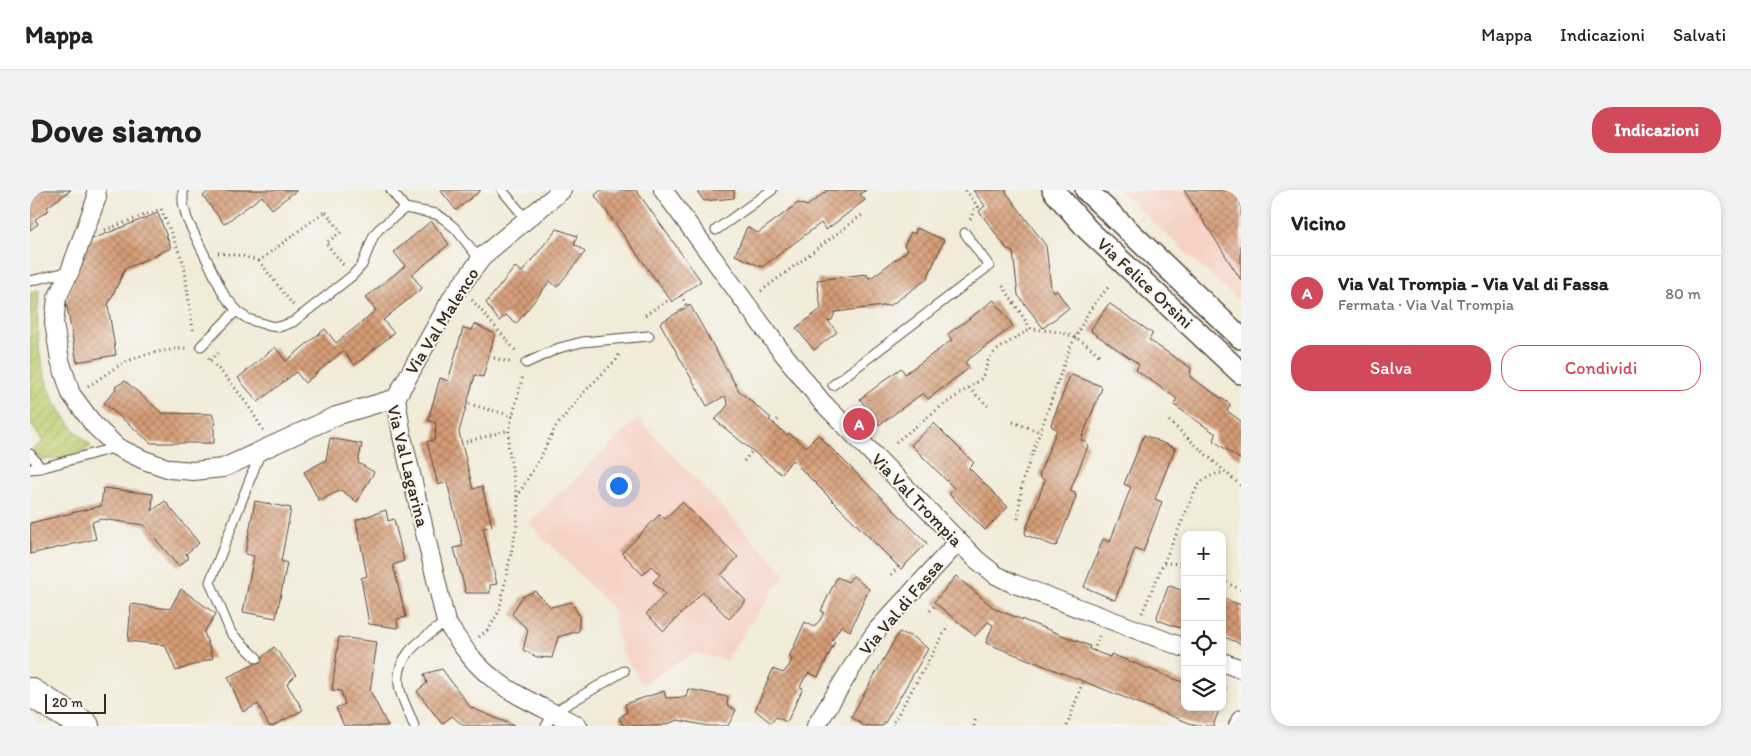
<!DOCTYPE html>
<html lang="it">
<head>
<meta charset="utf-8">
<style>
  :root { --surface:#fff; --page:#f2f2f2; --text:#222; --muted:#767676; --line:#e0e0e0; --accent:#d1495b }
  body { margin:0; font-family:Itim,sans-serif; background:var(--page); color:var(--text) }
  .controls { position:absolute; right:15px; bottom:15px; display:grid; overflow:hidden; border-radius:10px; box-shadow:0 2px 8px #0003 }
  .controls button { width:45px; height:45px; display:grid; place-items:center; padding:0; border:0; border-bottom:1px solid var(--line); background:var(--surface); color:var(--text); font:25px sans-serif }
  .scale { position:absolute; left:15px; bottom:12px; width:61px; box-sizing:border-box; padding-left:5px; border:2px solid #3b2a1e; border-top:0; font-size:14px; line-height:18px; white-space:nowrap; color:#3b2a1e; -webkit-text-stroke:4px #f6f6f2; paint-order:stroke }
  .you { position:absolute; left:588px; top:295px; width:18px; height:18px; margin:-12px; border:4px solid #fff; border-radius:50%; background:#1a73e8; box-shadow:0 0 0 8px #1a73e833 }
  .badge { display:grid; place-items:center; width:32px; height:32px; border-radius:50%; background:var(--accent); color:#fff; font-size:16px; font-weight:700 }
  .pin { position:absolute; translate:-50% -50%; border:2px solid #fff; box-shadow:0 1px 5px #0006 }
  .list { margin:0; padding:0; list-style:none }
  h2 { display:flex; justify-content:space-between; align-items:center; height:65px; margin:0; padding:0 20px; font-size:21px }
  h2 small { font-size:16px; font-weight:400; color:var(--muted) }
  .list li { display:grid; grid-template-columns:32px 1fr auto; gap:15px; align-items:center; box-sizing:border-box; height:75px; padding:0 20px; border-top:1px solid var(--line) }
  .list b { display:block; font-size:19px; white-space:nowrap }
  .list p { margin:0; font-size:16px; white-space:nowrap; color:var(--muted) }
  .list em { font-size:16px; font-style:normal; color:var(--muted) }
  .actions { display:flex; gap:10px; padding:15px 20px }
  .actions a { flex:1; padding:11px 0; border:1px solid var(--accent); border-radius:20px; text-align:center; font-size:18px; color:var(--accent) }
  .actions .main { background:var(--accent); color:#fff }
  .icon { flex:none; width:28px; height:28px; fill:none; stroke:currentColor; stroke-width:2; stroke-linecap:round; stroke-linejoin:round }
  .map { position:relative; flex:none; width:1211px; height:536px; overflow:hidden; border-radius:20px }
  header { display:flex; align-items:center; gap:30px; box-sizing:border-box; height:70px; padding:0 25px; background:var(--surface); border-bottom:1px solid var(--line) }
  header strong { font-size:24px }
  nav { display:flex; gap:28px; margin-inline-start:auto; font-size:18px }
  .intro { display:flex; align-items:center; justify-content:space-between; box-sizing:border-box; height:120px; padding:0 30px }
  h1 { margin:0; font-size:35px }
  .button { padding:12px 22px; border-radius:20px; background:var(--accent); color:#fff; font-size:18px; font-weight:700 }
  main { display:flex; gap:30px; padding:0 30px }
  aside { flex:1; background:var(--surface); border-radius:20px; box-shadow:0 2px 8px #0003 }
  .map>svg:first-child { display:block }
  .built { fill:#f6d1c5 }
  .garden { fill:url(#garden-furrows); stroke:#7c7b46 }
  .building { fill:url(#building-cross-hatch) }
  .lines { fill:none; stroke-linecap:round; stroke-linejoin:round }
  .service-casing { stroke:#56473a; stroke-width:11 }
  .minor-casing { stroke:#56473a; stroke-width:20 }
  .tertiary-casing { stroke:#56473a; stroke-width:24 }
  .motorway-casing { stroke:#56473a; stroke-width:30 }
  .path { stroke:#56473a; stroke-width:3; stroke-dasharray:1 4; stroke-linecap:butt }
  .service { stroke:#fff; stroke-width:9 }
  .minor { stroke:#fff; stroke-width:18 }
  .tertiary { stroke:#fff; stroke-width:21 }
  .motorway { stroke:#fff; stroke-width:28 }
  .labels { text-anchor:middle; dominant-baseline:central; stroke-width:4; stroke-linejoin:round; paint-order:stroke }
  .street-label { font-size:18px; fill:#3b2a1e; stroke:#f6f6f2 }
</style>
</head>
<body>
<header>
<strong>Mappa</strong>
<nav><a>Mappa</a><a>Indicazioni</a><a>Salvati</a></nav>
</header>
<div class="intro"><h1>Dove siamo</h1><a class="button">Indicazioni</a></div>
<main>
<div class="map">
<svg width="1211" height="536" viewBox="0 0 1211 536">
  <defs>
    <pattern id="garden-furrows" width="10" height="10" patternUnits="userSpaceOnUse" patternTransform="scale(1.25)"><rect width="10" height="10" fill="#bdcc6e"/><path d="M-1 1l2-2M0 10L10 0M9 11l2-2" fill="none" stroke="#a3af5f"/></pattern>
    <pattern id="building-cross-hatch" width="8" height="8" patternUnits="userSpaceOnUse" patternTransform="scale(1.25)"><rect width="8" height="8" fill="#d59c76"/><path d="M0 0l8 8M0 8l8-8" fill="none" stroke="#ae7f60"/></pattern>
  </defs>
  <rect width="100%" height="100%" fill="#f6f6f2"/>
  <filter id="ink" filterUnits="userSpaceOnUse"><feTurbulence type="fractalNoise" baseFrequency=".02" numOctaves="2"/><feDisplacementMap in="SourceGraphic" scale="10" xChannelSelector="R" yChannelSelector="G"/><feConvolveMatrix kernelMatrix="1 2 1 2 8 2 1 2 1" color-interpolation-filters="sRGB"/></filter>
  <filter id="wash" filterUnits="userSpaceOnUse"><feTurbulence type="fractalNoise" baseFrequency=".0096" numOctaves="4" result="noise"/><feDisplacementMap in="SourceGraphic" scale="20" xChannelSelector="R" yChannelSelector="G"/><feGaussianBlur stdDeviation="1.12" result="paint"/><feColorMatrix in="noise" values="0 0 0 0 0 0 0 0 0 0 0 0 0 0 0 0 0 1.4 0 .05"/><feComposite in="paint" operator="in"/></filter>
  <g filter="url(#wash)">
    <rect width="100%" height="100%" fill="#f1ebd8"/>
    <!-- built -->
    <path class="built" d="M1088,0H1211V114V113Z
      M608,228L755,384L695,470L664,463L612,494L591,461L582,418L499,333Z"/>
    <!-- garden -->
    <path class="garden" d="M9,100C4,164 11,211 61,256C55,263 24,271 14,269C8,269 6,264 2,260L13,252L0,233V103Z"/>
    <g id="blocks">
      <!-- building -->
      <path class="building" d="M0,0H41L17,17L19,20L5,29L8,34L0,40Z
        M180,0H267L242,19L232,6L194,34L173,6Z
        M410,0H451L426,20Z
        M571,0H606L671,91L642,112L566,7L565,5Z
        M666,0H704V8L674,11Z
        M798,0H836L830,4L835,10L796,40L791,33L732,77L705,65L717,37L728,43L768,13L777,16Z
        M943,0H977L976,2L1016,56L1021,98L1023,101H1027L1039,118L1013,138L988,105L983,62L977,59L949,21L955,16Z
        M1154,0H1211V90Z
        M128,23L141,58L95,79L78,115L86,165L47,172L36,111L60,50Z
        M401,31L419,54L382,85L392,98L353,130L364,143L325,175L313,161L275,193L266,182L228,212L208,188L245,157L256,171L295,139L306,153L326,137L346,120L335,108L375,76L364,62Z
        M887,38L914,50L897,89L861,115L805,122L802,130L798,131L807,142L784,160L766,138L791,119L787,90L836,84L839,88L842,87L876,62L878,60L874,56L881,42L885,44Z
        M527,39L547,46L544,55L548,56L555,62L527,97L520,91L486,134L476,125L469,131L456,113L485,77L492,82Z
        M964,110L983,136L935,172L939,178L898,209L893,203L849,235L830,209L871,178L875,184L922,150L918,144Z
        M1080,114L1122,143V145L1119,150L1161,178L1160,187L1200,214V216L1197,221L1211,231V270L1184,251L1186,244L1144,215L1147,209L1106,180L1109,174L1062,142L1061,139L1078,115Z
        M660,115L709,201L741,228L739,230L757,245L759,243L776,257L788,245L897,353L871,379L762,270L751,284L685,230L698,215L695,206L677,216L630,133Z
        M445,134L465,144L453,187L445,185L429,242L443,299L452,296L462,336L453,338L467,394L460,395V403H436L424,358L433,356L417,292L408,295L397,252L405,249L406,233L398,230L410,188L418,191L433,138L442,140Z
        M1042,185L1071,196L1072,198L1051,250L1056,252L1058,256L1040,301L1045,303L1046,307L1027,355L1024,356L996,345L995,342L1015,290L1011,288L1009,285L1027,239L1022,237L1021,234L1040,186Z
        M95,191L132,223L182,224L186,234L184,235V253H121L74,213L86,199L85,197Z
        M904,233L944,273L939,278L978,317L955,340L919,304L924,298L881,255Z
        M1114,245L1145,258L1125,309L1132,312L1113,362L1105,359L1085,410L1054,397L1073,349L1080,352L1101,297L1094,294Z
        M300,248L332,254L328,273L344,282L327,312L311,300L289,311L274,282L296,270Z
        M73,298L123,304L122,321L135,311L169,353L156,364L159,368L148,376L114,335L71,329L62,332L66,349L0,364V333L71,316Z
        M225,311L261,318L251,371L257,373L246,428L213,422L224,366L215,364Z
        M652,312L708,367L691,385L716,411L699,429L673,402L634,441L616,424L635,404L623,392L630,385L621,376L613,385L592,363L630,324L635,329Z
        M356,320L358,331L364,329L374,371L363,375L376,427L367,429L368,438L339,434L331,388L337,386L326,330Z
        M823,386L839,399L820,441L811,436L802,450L805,452L788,487L779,483L774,489L770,497L773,498L757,532L746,527L741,533L725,520L743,479L753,483L759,476L762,469L759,467L775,432L784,437L790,430L794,422L791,421L807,387L818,392Z
        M926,386L965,419L1060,456L1059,459L1064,461L1080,467L1081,464L1155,493V517H1190L1183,536H1167L956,453L963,435L958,432L945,446L904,412Z
        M1141,396L1155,402V440L1128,430L1127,426L1138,397Z
        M151,399L186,424L174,442L183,468L146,481L135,455L98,451L101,414L140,419Z
        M505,401L521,417L541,412L549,425V441L528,447L522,468L507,467L493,460L498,440L482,424L492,407Z
        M1192,408L1211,415V454L1192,446Z
        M869,442L885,448L898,459L853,536H834L821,527Z
        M309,447L347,452L340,501L358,536H314L306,518L315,514L311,501L302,500Z
        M244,457L266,485L257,494L273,520L243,536H239L228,514L213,522L198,487L223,475Z
        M412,479L440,517L484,536H434L422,526L412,534L387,501L397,493L394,484Z
        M658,499L698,507L697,515L706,520L698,536H677L648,530L631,536H594L589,528L597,522L595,514L634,501L636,508L656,507Z"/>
    </g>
  </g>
  <g filter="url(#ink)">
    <use href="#blocks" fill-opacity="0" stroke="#56473a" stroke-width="1"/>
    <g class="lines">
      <defs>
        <path id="service" d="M153,0V13L157,29L194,105L209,123L218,129L240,136L249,137L263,132L322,86L332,75L344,45L349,39L375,18
          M361,0L375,18L406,24L414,29L426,39L450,70
          M472,0L496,29
          M686,40L742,0
          M0,91L40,81
          M171,156L207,120
          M496,173L529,158L552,152L619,146
          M803,195L959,76L935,43
          M0,264L11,278
          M0,279L11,278L87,257
          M227,468L201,443L180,392L231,261
          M384,536C380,524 373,512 370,500C362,466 392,449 416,432
          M516,536L524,522L594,481"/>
        <path id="minor" d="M66,0L67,7L40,81L27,108L24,133L30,170L41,204L64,235L87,257L114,270L140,279L163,281L193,278L306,226L366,208
          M633,0L748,157L791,211L947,370L966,385L982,393L1155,458
          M366,208L372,246L416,432C429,451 442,472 460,486C485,507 520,520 548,536
          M366,208L423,106L454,65L532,0
          M1192,472L1211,479
          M786,536L829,466L848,439L928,352
          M1208,536L1211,529"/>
        <path id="tertiary" d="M1023,0L1058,40L1211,183
          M1056,0L1211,148"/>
        <path id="motorway" d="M0,502L55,536"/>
      </defs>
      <!-- service casing -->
      <use href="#service" class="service-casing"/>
      <!-- minor casing -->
      <use href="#minor" class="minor-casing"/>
      <!-- tertiary casing -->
      <use href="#tertiary" class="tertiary-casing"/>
      <!-- motorway casing -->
      <use href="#motorway" class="motorway-casing"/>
      <!-- path -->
      <path class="path" d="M936,0L948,17L944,20L940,30
        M75,40L131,19L154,74L162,134L164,143
        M188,63L212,66L229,71
        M973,96L1001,139C1034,142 1044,142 1069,165
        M731,101L832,25
        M651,105L657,117
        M442,110L487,162
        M263,115L229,71L295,21L311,42L296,53L314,76
        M615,125L640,109
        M178,168C200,190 218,213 233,240
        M464,168L483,173
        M180,170L188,163
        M58,196C69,190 79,181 90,175C110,164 135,160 158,158
        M939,198L959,217
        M439,214L483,226
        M1139,231L1211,296
        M983,232L1010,242
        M744,234L750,227
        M436,252L479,240
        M866,252L909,218L949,191C958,182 954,175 961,166C967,158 991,145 1001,139
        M714,271L723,260
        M487,307L510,268L525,238L555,201L586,170L590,162
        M988,329L992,293L1039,160L1059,121L1079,96
        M1134,373L1155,374
        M861,385L869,376
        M1192,390L1211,400
        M900,421L906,414
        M1112,423L1165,301C1172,288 1181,285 1195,282
        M449,447L459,439L469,421L487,335L488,314L478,254L479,240L493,185
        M1064,461L1069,446
        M1192,496L1197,498
        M863,536L862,535L918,436
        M944,536L946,527
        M1037,536L1053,491"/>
      <!-- service -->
      <use href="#service" class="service"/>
      <!-- minor -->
      <use href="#minor" class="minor"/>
      <!-- tertiary -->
      <use href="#tertiary" class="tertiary"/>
      <!-- motorway -->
      <use href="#motorway" class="motorway"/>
    </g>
  </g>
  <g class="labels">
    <!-- street labels -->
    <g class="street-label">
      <text transform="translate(1115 93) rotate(43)">Via Felice Orsini</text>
      <text transform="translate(412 131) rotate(-58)">Via Val Malenco</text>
      <text transform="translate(378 276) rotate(76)">Via Val Lagarina</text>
      <text transform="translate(887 310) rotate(46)">Via Val Trompia</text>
      <text transform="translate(871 417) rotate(-50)">Via Val di Fassa</text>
    </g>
  </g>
</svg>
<div class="controls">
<button>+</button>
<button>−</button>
<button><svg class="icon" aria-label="locate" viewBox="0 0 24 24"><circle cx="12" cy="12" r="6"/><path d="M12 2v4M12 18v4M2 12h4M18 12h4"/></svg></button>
<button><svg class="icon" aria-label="layers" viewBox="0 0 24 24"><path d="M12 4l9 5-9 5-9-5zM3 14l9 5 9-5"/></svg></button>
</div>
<div class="scale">20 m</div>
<div class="you"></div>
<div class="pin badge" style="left:829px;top:234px">A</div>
</div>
<aside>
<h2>Vicino<small></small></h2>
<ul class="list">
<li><span class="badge">A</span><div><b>Via Val Trompia - Via Val di Fassa</b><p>Fermata · Via Val Trompia</p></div><em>80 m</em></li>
</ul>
<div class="actions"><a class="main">Salva</a><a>Condividi</a></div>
</aside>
</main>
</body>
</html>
